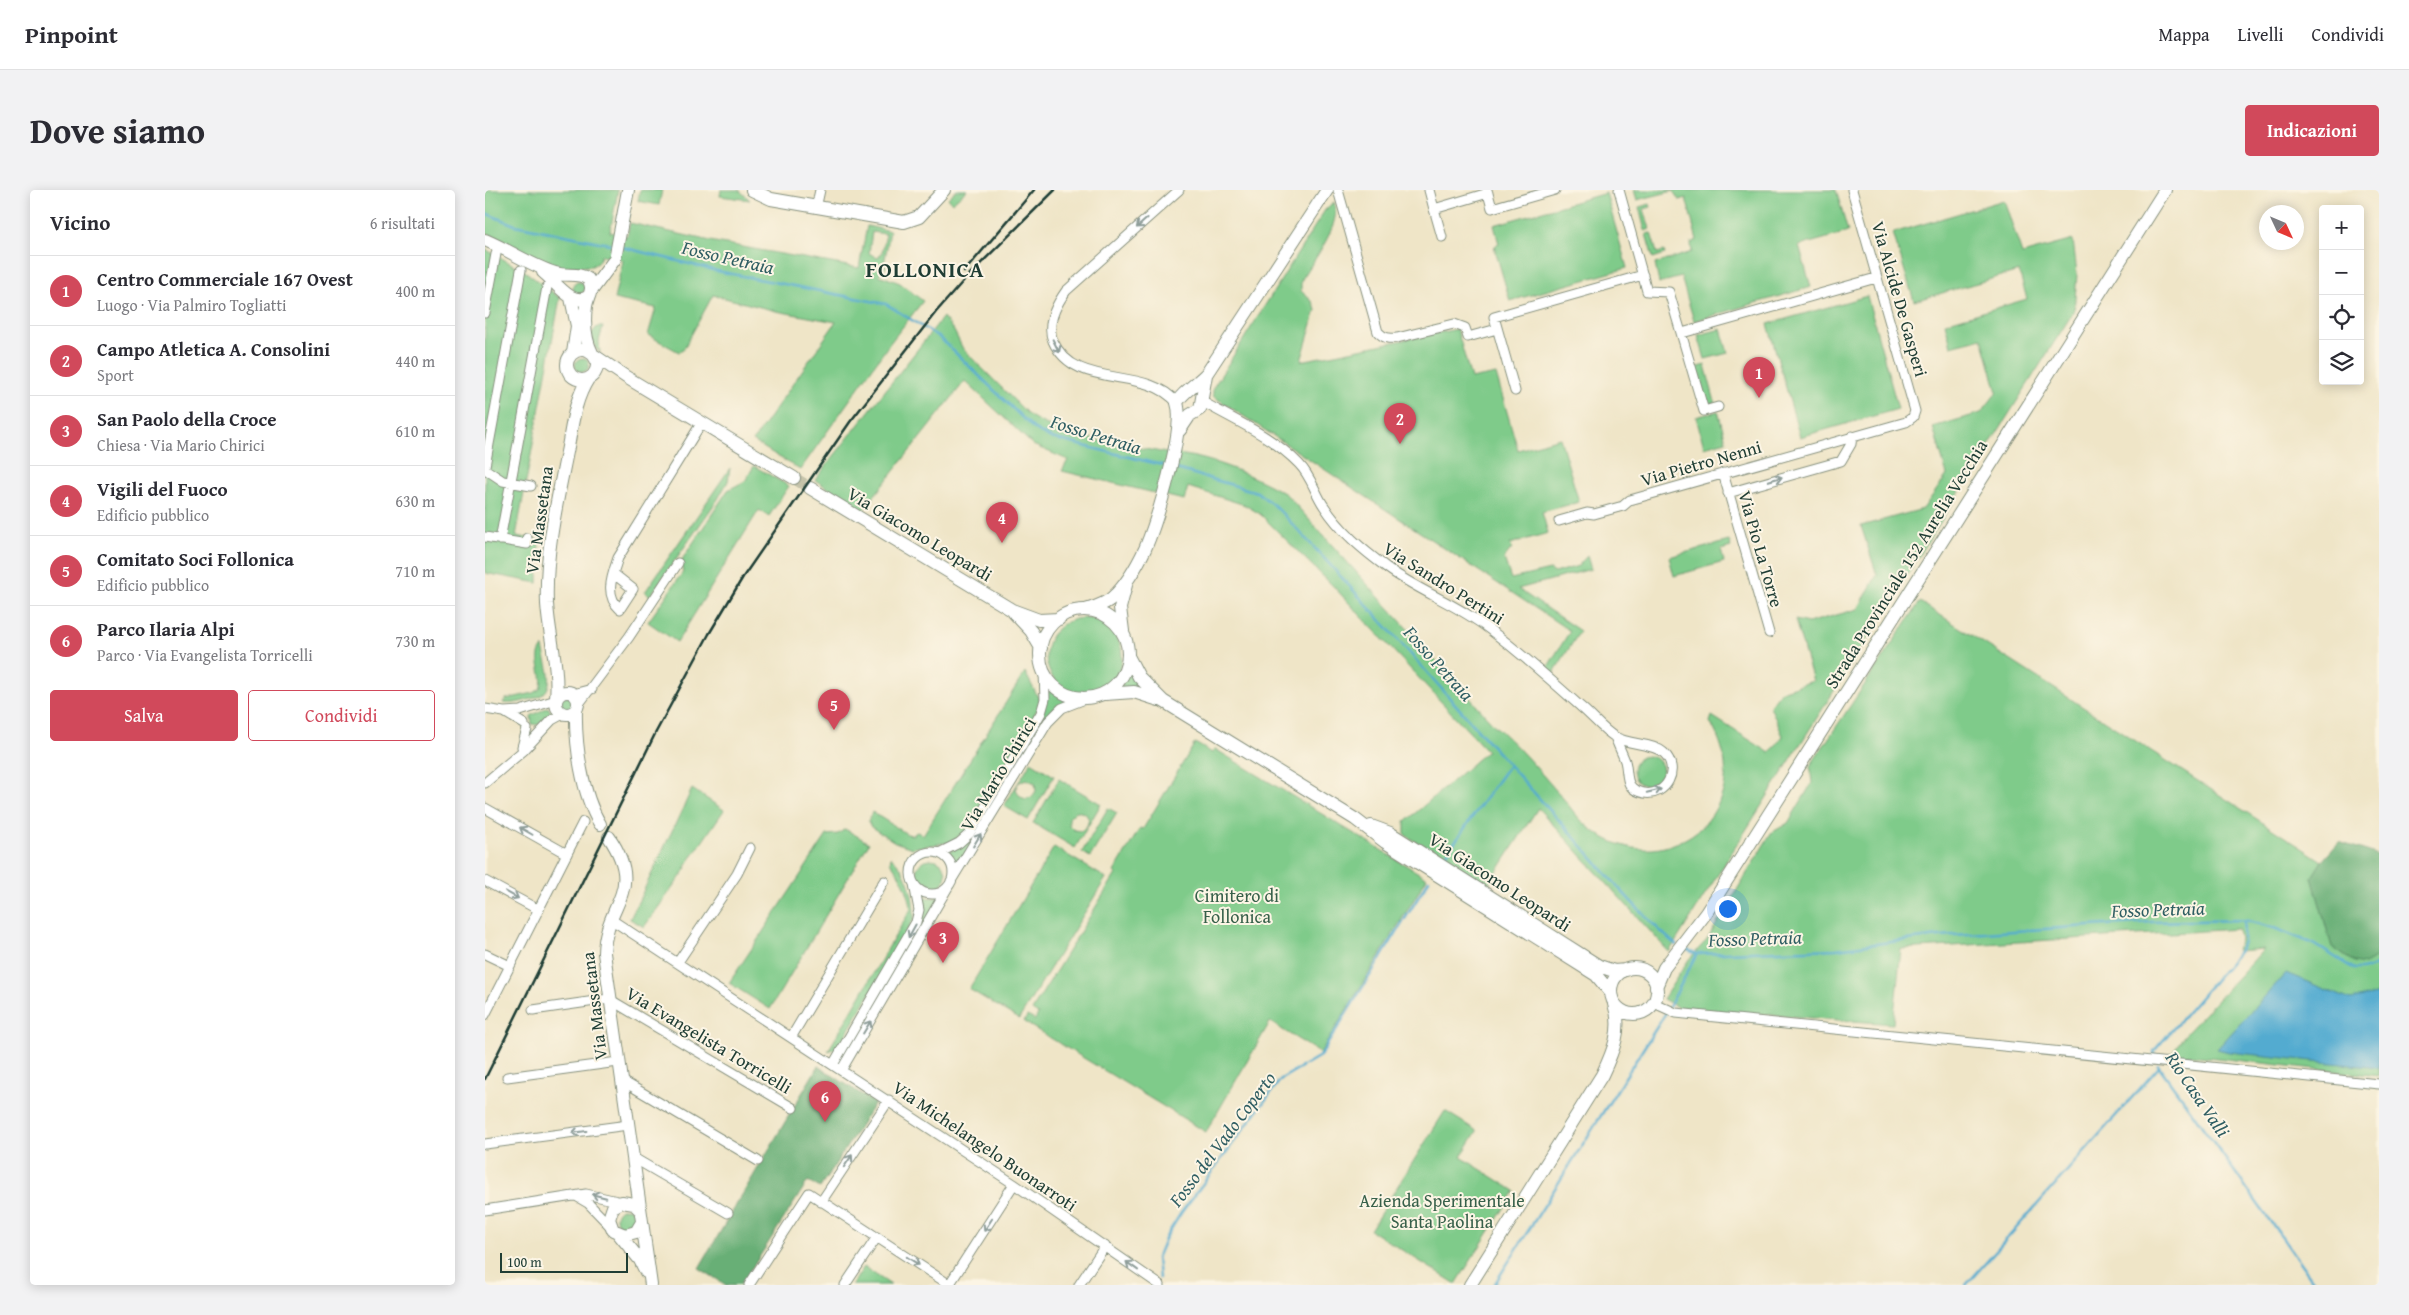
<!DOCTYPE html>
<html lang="it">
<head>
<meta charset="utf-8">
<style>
  :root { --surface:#fff; --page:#f2f2f3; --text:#2b2b33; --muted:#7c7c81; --line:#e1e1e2; --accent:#d1495b }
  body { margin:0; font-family:"Gentium Book Plus",serif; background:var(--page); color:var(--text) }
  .controls { position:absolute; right:15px; top:15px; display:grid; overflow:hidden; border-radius:5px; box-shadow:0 2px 12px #0003 }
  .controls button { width:45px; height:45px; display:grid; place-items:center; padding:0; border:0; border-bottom:1px solid var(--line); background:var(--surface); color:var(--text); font:25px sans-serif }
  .compass { position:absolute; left:1774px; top:15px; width:45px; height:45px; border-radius:50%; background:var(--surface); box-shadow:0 2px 12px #0003; rotate:134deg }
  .scale { position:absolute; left:15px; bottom:12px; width:128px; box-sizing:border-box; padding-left:5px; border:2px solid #1f3d34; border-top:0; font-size:14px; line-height:18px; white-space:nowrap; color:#1f3d34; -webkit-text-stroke:4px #fcf5e5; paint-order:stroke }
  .you { position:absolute; left:1242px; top:718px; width:18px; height:18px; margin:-12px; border:4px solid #fff; border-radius:50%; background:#1a73e8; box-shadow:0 0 0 8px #1a73e833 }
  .badge { display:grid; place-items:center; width:32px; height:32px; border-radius:50%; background:var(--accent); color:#fff; font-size:16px; font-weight:700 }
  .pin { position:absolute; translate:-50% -41px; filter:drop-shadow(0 1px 2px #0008) }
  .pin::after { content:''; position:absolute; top:26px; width:18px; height:15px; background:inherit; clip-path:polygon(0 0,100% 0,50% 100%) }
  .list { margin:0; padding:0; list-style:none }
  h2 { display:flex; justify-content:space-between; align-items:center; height:65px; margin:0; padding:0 20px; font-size:21px }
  h2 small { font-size:16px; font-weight:400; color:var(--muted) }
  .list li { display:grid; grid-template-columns:32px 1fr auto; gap:15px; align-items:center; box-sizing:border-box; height:70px; padding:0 20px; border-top:1px solid var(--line) }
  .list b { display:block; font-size:19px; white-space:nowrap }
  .list p { margin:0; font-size:16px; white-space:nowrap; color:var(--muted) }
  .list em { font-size:16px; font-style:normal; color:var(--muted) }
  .actions { display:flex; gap:10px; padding:15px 20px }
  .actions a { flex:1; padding:11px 0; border:1px solid var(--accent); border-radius:5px; text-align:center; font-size:18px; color:var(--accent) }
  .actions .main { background:var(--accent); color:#fff }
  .icon { flex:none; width:28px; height:28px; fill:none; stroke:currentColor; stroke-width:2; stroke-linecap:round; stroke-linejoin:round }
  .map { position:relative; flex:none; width:1894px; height:1095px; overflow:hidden; border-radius:5px }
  header { display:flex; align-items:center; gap:30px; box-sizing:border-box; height:70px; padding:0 25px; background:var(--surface); border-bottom:1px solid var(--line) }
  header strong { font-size:24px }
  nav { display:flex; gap:28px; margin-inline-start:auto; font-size:18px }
  .intro { display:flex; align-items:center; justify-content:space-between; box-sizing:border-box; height:120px; padding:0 30px }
  h1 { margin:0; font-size:35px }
  .button { padding:12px 22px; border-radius:5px; background:var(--accent); color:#fff; font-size:18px; font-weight:700 }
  main { display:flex; gap:30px; padding:0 30px }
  aside { flex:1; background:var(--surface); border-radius:5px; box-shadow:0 2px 12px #0003 }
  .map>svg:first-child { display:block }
  .green { fill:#7fcb8a; stroke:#4f845f; fill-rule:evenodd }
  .forest { fill:#67af76; stroke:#437655 }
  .water { fill:#53abd0; stroke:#397482 }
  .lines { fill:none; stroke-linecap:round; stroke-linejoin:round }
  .stream { stroke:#53abd0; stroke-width:2.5 }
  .secondary-tunnel { stroke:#c5c3aa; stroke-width:12; stroke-dasharray:12 6; stroke-linecap:butt }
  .street-casing { stroke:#87917e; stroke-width:11 }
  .secondary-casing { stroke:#87917e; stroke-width:14 }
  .street { stroke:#fff; stroke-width:9 }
  .secondary { stroke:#fff; stroke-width:12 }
  .rail { stroke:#1f3d34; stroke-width:2.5 }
  .oneway { stroke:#8f9e9a }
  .labels { text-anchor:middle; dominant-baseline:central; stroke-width:4; stroke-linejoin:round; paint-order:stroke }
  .street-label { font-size:18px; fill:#1f3d34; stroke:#fcf5e5 }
  .park-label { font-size:18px; fill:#37604a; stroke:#fcf5e5 }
  .water-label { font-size:19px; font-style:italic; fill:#2f5e63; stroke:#fcf5e5 }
  .district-label { font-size:22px; font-weight:bold; letter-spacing:1px; fill:#1f3d34; stroke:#fcf5e5 }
</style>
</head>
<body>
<header>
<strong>Pinpoint</strong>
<nav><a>Mappa</a><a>Livelli</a><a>Condividi</a></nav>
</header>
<div class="intro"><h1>Dove siamo</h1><a class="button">Indicazioni</a></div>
<main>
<aside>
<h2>Vicino<small>6 risultati</small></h2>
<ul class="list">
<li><span class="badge">1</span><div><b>Centro Commerciale 167 Ovest</b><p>Luogo · Via Palmiro Togliatti</p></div><em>400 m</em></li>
<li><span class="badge">2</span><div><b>Campo Atletica A. Consolini</b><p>Sport</p></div><em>440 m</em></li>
<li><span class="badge">3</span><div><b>San Paolo della Croce</b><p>Chiesa · Via Mario Chirici</p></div><em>610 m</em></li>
<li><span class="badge">4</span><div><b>Vigili del Fuoco</b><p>Edificio pubblico</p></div><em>630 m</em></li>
<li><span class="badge">5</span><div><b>Comitato Soci Follonica</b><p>Edificio pubblico</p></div><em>710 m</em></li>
<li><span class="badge">6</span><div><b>Parco Ilaria Alpi</b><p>Parco · Via Evangelista Torricelli</p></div><em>730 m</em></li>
</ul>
<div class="actions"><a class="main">Salva</a><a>Condividi</a></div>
</aside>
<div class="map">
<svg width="1894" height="1095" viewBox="0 0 1894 1095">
  <rect width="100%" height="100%" fill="#fcf5e5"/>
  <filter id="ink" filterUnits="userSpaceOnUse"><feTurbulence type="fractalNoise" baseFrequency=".02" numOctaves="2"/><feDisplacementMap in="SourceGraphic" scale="10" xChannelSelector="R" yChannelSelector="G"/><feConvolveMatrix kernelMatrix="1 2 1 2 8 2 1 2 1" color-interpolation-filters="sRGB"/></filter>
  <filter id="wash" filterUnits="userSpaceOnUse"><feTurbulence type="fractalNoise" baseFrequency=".0096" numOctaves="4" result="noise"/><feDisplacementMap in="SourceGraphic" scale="20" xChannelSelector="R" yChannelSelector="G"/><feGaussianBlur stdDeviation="1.12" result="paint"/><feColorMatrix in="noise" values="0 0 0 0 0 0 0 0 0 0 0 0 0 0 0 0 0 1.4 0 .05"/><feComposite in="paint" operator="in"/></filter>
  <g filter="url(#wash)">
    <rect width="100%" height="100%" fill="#efe5c7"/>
    <!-- green -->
    <path class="green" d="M0,0H133L125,42L142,46L145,33L230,52L374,78L382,36L405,41L399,74L401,76L394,85L415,93L438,111L405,153L315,280L268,251L351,132L291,121L228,105L198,160L194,162L163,145L171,118L129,109L138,70L117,65L112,73L107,76L78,77L65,73L0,42ZM387,42L401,44L397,63L392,68L384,63Z
      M155,0H177L174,15L153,11Z
      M236,0H254L265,10L235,6Z
      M471,0H482L467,13L463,8Z
      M1149,0H1351L1363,42L1314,56L1326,97L1209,131L1196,87L1174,93L1170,74L1207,62L1206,53L1212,50L1201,8L1194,10L1188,1L1152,10Z
      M1121,3L1142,78L1025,111L1009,56L1014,54L1009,35Z
      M1519,10L1537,64L1588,50L1592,84L1589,121L1184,762L1053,618L1000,700L993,695L995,691L992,689L988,692L981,687V682L976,685L965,677L967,674L955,668L957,664L947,658L944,660L920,645V632L1002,561L849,397L775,324L760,315L703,297L699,310L577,281L583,270L548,255L480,191L378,320L330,290L458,127L469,141L478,159L545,226C582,249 638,254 681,263C722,265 765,284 801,304L1009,535C1031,554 1050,576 1069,598C1078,607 1085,618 1093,627C1115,652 1154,667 1186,655C1206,648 1221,637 1231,618C1247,590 1241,558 1225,532L1227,526L1285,563L1298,546L1285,516L1296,501L1328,491L1310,430L1323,433L1373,419L1392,385L1376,336L1438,319L1462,285L1448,237L1496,223L1512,202L1497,148L1466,156L1460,133L1542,109L1534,81L1429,111L1408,43Z
      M849,12C858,34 827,72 816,91V101L828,112L831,120L816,171L972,139L986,189L1011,184L1033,260L1075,248L1094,312L1057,322L1063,343L1025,354L1027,358L1019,368L1026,389L1065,380L1070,383L1093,376L1102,366L1106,379L1033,399L1095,441L1068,484L1062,478L1085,441L728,206V198L840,20Z
      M1165,14L1166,17L1159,19L1165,39L1160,41L1154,17Z
      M1166,43L1172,63L1179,61L1180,64L1168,68L1161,44Z
      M0,59L41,82L75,108L31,346L54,350L53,393L0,383Z
      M88 98a6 6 0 1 1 12 0a6 6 0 1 1-12 0Z
      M1382,106L1413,219L1315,247L1283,134Z
      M112,137H118L114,151L115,163L110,157L106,144Z
      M1236,139L1243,163L1220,169L1213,145Z
      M90 175a7 7 0 1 1 14 0a7 7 0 1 1-14 0Z
      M1220,175L1230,212L1222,215L1211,178Z
      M1233,221L1241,251L1219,257L1211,227Z
      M269,276L304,296L284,326L274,320L192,452L163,432L198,382L196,373L198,368L243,300L260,291Z
      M245,278L243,291L233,309L165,406L160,402Z
      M1244,351L1246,357L1236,360L1239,372L1189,386L1184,367Z
      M1435,412L1837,671L1827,687L1847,757C1868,771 1870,779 1894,766V886L1687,863L1698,847L1779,759L1752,761L1755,749L1753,739L1416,759L1408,834L1194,818L1178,809L1204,769L1222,750L1286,643L1303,633L1327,593L1325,576Z
      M561 466a38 38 0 1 1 76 0a38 38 0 1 1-76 0Z
      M58,457C62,478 75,503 46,509C36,512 29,514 18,513L21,509L49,503L55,499C61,485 47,469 58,457Z
      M645,481L658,500L634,499Z
      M540,482L556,513L482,640L467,652L427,658L410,652L386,637L383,631L387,622L422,644L427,645L432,642L438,645Z
      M564,499L583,511L570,518L562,528L473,677L463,662L468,660L556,529Z
      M75 513a7 7 0 1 1 14 0a7 7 0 1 1-14 0Z
      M63,517L66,522L53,535L47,534L46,526Z
      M710,553L727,563L730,559L942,688L835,863L785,832L721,942L539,832L542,826L550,830L553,824L547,820L631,684L629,682L655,638L658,639Z
      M1148 581a15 15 0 1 1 30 0a15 15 0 1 1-30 0Z
      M546,572L569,586L543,630L519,616ZM541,589L550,593L551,601L547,607L540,609L534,605L531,599L533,593Z
      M574,589L616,614L590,658L548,633ZM591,621L600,623L604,629L602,636L596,641L589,640L584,635V628Z
      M207,599L239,620L200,677L202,678L159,737L145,729Z
      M623,618L632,623L605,667L597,662Z
      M360,639L384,653L285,819L244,793L342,645L353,644Z
      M569,657L621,688L534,829L484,799Z
      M406,667C423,681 430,708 429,729L353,858L343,861L426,719C425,703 415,684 405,672Z
      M431 684a15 15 0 1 1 30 0a15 15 0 1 1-30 0Z
      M436,707L455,708L364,859L362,857L433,738L438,716Z
      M960,921L992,941L976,967L1030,1001L971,1094L885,1040Z
      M131 1028a10 10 0 1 1 20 0a10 10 0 1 1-20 0Z
      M379,1077L406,1095H367Z"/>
    <!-- forest -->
    <path class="forest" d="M1854,652L1894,665V766L1879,774L1869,772L1847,757L1827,687L1837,671Z
      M333,876L390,913L335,998L323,991L257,1094L241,1095L214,1078Z"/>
    <!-- water -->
    <path class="water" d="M1801,783L1866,810L1894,803V878L1744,862L1732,859Z"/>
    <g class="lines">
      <!-- stream -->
      <path class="stream" d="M0,23L30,35L129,55
        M137,57L232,81L401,114L454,147L548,238L566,248L681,276
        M688,278L772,302L791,317C888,418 978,525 1072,628C1111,671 1147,717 1191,755
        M960,666L1024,575
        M1198,758L1212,764L1351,759L1454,746L1667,732L1759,730L1789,738L1829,754L1869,779H1882L1894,774
        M1184,817L1212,764
        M1670,868L1669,861L1755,761L1758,751L1759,730
        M1673,875L1831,1095
        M674,1088L672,1068L681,1047L696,1023L796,889L835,866L944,690
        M1009,1095L1182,821
        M1481,1095L1674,877"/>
    </g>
  </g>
  <g filter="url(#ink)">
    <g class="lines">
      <!-- secondary-tunnel -->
      <path class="secondary-tunnel" d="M309,288L325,298"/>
      <defs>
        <path id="street" d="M853,0L893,142C899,148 903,149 912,148L969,134L980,138L983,147L1012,139
          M944,0L949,19L1003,3
          M1002,0L1007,18L1070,0
          M1134,0L1162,101L1184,102L1219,221L1233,217
          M331,18L335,0
          M949,19L957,47
          M0,123L11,64
          M1197,143L1391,88
          M1030,201L1009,127L1158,85
          M716,211C749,230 787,246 814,274C826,286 830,303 839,316C855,341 878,360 901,377C933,401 972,414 1004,439C1036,463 1066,490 1096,517C1107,526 1118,540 1130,547C1144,555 1169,553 1179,563C1196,579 1181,607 1159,603C1138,599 1144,585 1140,571C1137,563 1133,555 1130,547
          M692,213C660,174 591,202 568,151C561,134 571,115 581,101L694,0
          M0,276L36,80
          M0,279L18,291L46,296
          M1238,283L1284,443
          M1243,303L1356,271L1366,254L1367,246
          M1074,331L1102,323L1109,324L1138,316L1145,310L1421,232L1428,227L1430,221L1367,0
          M0,347L42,354V348
          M15,350L62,97
          M129,384L148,399L135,419C119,405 127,386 133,368L217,232
          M88,504L107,499
          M93,515L144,447L193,373
          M0,519L19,522L39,534
          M19,522L35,521L71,510
          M37,557L42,539
          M0,593L39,560L67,530L78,524
          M0,618L82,664
          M426 683a21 21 0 1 1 42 0a21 21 0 1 1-42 0Z
          M454,663L474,653L484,644L556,523L560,509L559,482
          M0,691L54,720
          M466,691L563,532L577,518L600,509
          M127,730L529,994L675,1095
          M0,764L25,776
          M193,772L252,684L265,658
          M1169,813L1191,823L1894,894
          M48,820L124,809L308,918
          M0,825L98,632
          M307,846L399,691
          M349,873L431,732L434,720L429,694
          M357,879L463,697
          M22,887L133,872
          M136,890L273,971
          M0,954L143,935
          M147,967L243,1023
          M91,1006L103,1013L126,1037
          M336,1012L404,910
          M0,1020L101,1004L137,1012
          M264,1095L324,1003L465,1095
          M360,1095L392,1047
          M464,1095L529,994
          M594,1095L620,1056"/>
        <path id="secondary" d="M267,0L286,9L419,32L434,27L459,0
          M0,50C24,60 45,75 70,83C81,87 94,82 103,89C110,99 103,105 101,116C99,132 100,149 107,163
          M58,82C71,92 88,119 104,106
          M107,100L130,69L143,0
          M86,108L92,136L88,163
          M82 175a15 15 0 1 1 30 0a15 15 0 1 1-30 0Z
          M110,166L141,187L309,288
          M695,240L705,225L715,219L721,185
          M325,298L527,420L554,430L574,429
          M555 464a44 44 0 1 1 88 0a44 44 0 1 1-88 0Z
          M601,420C610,417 621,414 628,407C642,394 652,376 660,359C671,333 701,238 692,213C695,204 714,192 722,183L842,0
          M529,423L546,441L556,458
          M638,441L635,418L641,395
          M643,466L654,487L678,511L870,629L900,652L1111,785L1126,803
          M71 513a11 11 0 1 1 22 0a11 11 0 1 1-22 0Z
          M620,504L649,502L674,510
          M71,509C74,477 64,446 62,414C60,363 72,312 82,262C87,237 89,211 103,189
          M91,519C90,555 97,604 115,634
          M886,636L905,643L1114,776L1129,781L1141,780
          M124,647C161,702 120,712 119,763L166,1095
          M1126 801a23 23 0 1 1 46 0a23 23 0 1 1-46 0Z
          M1171,797L1179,778L1221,723L1680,0
          M155,1020L149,1014L137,1012L128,1017L124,1029L128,1040L140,1045L151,1042L157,1032
          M133,1043L155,1070L161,1082
          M985,1095L1117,885C1128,862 1138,839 1129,814"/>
      </defs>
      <!-- street casing -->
      <use href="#street" class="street-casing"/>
      <!-- secondary casing -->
      <use href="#secondary" class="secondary-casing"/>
      <!-- street -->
      <use href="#street" class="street"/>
      <!-- secondary -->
      <use href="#secondary" class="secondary"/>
      <!-- rail -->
      <path class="rail" d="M479,82L549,0
        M0,889L171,542L224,444L258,387L365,232L451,122L481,88L570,0"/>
    </g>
    <!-- one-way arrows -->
    <defs><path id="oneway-shaft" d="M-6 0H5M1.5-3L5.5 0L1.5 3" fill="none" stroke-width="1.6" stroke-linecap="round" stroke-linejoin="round" transform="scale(1.25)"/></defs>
    <g class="oneway">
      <use href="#oneway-shaft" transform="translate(657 33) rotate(138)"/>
      <use href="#oneway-shaft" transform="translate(571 156) rotate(63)"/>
      <use href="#oneway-shaft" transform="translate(1290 289) rotate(-16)"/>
      <use href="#oneway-shaft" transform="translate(1169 601) rotate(-14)"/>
      <use href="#oneway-shaft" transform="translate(41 641) rotate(-150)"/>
      <use href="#oneway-shaft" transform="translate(492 650) rotate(-59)"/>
      <use href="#oneway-shaft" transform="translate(27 705) rotate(29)"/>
      <use href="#oneway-shaft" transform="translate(427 741) rotate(119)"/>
      <use href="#oneway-shaft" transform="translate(382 837) rotate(-59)"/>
      <use href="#oneway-shaft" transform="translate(94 942) rotate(172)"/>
      <use href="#oneway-shaft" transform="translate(363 971) rotate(-56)"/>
      <use href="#oneway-shaft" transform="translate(114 1006) rotate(-166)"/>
      <use href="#oneway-shaft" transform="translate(503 1035) rotate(123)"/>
      <use href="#oneway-shaft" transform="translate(428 1071) rotate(33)"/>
      <use href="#oneway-shaft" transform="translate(647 1076) rotate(-144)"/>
    </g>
  </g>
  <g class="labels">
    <!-- street labels -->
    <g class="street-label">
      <text transform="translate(1415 109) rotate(74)">Via Alcide De Gasperi</text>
      <text transform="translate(1216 273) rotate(-16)">Via Pietro Nenni</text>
      <text transform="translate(54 330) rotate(-82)">Via Massetana</text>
      <text transform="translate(435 344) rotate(31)">Via Giacomo Leopardi</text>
      <text transform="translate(1276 359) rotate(74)">Via Pio La Torre</text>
      <text transform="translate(1421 374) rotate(-58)">Strada Provinciale 152 Aurelia Vecchia</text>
      <text transform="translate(959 393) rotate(32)">Via Sandro Pertini</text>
      <text transform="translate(513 584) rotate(-59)">Via Mario Chirici</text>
      <text transform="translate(1015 692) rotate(33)">Via Giacomo Leopardi</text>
      <text transform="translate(109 816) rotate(-97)">Via Massetana</text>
      <text transform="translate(224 850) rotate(31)">Via Evangelista Torricelli</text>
      <text transform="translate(500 956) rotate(34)">Via Michelangelo Buonarroti</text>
    </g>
    <!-- park labels -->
    <g class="park-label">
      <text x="752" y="705">Cimitero di<tspan x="752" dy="21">Follonica</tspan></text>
      <text x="957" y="1010">Azienda Sperimentale<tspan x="957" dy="21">Santa Paolina</tspan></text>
    </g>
    <!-- water labels -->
    <g class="water-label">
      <text transform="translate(243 67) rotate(13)">Fosso Petraia</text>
      <text transform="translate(611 244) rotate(17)">Fosso Petraia</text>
      <text transform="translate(954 473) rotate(48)">Fosso Petraia</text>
      <text transform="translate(1673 719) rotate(-2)">Fosso Petraia</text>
      <text transform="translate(1270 748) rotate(-2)">Fosso Petraia</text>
      <text transform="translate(1713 904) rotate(56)">Rio Casa Valli</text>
      <text transform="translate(737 949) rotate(-53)">Fosso del Vado Coperto</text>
    </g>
    <!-- district labels -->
    <g class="district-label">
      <text x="440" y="79">FOLLONICA</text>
    </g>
  </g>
</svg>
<div class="controls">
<button>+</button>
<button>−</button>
<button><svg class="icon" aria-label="locate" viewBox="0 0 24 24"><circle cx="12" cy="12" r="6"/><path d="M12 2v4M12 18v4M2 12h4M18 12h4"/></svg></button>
<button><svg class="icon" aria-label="layers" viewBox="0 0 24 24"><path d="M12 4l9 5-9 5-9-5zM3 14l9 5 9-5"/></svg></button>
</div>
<svg class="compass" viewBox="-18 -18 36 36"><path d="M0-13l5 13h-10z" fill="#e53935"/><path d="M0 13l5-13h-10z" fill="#7c7c81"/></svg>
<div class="scale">100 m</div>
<div class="you"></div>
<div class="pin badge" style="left:1274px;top:208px">1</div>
<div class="pin badge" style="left:915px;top:254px">2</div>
<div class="pin badge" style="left:458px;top:773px">3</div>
<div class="pin badge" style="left:517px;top:353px">4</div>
<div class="pin badge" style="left:349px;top:540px">5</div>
<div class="pin badge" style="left:340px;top:932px">6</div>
</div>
</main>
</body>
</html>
